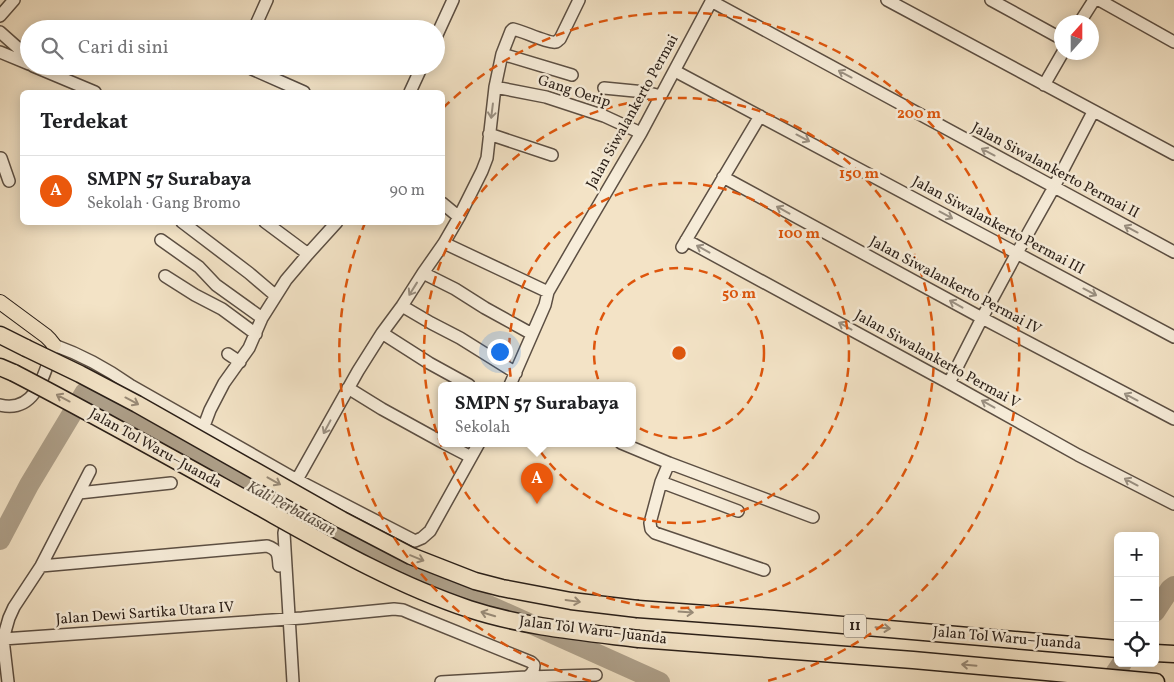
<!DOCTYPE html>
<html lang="id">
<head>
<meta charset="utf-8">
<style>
  :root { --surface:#fff; --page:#f2f2f2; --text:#202124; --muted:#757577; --line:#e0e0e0; --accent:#ea580c }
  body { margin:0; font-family:Vollkorn,serif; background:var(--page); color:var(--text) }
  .controls { position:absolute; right:15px; bottom:15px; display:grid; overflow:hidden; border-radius:8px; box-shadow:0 2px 12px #0003 }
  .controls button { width:45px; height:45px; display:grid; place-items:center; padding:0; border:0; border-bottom:1px solid var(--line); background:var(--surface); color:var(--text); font:25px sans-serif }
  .compass { position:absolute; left:1054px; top:15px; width:45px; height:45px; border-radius:50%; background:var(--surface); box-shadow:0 2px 12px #0003; rotate:21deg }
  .you { position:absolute; left:499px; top:351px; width:18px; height:18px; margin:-12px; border:4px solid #fff; border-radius:50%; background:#1a73e8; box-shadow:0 0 0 8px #1a73e833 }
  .badge { display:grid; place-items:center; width:32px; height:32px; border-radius:50%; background:var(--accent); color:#fff; font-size:16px; font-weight:700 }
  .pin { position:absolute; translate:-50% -41px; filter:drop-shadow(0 1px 2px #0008) }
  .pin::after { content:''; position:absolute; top:26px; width:18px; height:15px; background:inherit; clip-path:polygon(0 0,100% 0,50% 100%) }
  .popup { position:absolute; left:438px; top:382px; width:198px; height:65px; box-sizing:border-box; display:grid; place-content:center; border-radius:8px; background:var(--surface); filter:drop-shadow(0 1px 4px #0005); font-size:16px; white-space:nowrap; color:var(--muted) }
  .popup b { font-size:19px; color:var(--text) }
  .popup::after { content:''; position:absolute; left:50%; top:100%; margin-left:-10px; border:10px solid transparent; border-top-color:var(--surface) }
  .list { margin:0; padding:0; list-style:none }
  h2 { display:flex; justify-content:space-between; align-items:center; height:65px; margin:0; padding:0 20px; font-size:21px }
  h2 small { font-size:16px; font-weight:400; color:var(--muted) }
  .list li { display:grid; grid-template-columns:32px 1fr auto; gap:15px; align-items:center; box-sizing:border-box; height:70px; padding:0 20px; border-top:1px solid var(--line) }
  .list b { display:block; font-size:19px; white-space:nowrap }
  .list p { margin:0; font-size:16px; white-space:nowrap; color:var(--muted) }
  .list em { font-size:16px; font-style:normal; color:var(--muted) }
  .icon { flex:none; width:28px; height:28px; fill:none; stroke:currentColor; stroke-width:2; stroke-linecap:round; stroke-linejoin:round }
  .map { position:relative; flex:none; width:1174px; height:682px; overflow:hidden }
  .search { position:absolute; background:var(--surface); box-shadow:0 2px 12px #0003; left:20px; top:20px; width:425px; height:55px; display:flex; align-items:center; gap:12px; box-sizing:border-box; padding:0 18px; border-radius:28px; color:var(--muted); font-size:19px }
  .panel { position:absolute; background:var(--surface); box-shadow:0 2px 12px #0003; left:20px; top:90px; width:425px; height:135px; border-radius:8px }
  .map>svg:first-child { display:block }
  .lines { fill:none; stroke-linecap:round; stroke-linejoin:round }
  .river { stroke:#aea08a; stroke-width:20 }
  .minor-casing { stroke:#5c4f43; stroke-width:14 }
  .major-casing { stroke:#291e17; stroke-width:16 }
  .highway-casing { stroke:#291e17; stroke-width:19 }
  .minor { stroke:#f7edda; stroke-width:11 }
  .major { stroke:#f3e3c6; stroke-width:14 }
  .highway { stroke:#f3e3c6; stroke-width:16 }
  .highway-bridge-casing { stroke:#291e17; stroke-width:19; stroke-linecap:butt }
  .highway-bridge { stroke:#f3e3c6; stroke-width:16 }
  .oneway { stroke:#9a9082 }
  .oneway2 { stroke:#988a77 }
  .ring { fill:none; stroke:#de560d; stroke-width:2.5; stroke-dasharray:9 6 }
  .labels { text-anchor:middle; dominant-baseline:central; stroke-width:5; stroke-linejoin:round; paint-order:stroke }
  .shield { fill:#f7edda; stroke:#675c52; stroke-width:1 }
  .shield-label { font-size:14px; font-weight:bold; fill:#291e17 }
  .street-label { font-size:15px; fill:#291e17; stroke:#f7edda }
  .water-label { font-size:16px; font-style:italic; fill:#5e5245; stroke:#f7edda }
  .centre { fill:#de560d; stroke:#f7edda; stroke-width:2.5 }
  .ring-label { font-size:15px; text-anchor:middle; font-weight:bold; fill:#de560d; stroke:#f7edda; stroke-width:5; stroke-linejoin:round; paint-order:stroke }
</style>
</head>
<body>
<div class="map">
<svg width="1174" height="682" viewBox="0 0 1174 682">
  <rect width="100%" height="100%" fill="#f3e3c6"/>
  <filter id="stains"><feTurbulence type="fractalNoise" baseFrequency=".004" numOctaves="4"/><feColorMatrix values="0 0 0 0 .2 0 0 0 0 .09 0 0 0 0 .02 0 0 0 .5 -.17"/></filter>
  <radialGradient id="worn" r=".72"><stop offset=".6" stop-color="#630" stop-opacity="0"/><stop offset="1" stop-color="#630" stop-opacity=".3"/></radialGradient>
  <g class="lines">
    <!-- river -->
    <path class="river" d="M0,540L29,485L85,392L282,506L415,572L660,682
      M1155,612L1170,589L1174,586
      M1109,682L1122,663"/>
    <defs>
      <path id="minor" d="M887,0L1174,154
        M991,0L1062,39
        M1099,0L1174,42
        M711,1L1174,252
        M0,16L14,0
        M1080,22L1094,0
        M254,29L267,0
        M0,32L18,48L29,61
        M436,37L453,0
        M0,52L29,64
        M502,54L572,75
        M33,66L95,92
        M252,69L304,92
        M675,71L1174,337
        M1044,85L1063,52
        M495,87L546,97L604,116L641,133
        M604,88L645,92L661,96
        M410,92L422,66
        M489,134L552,155
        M1,158L9,181
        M723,177L982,318L1174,419
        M442,203L459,217
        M182,222L249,273L276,296
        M265,222L308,254
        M161,240L199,267L216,285L262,318
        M686,240L949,383L1078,455L1174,504
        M444,243L548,292
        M682,247L760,116
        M423,273L455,289L485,308L532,334
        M165,276L195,295L222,309L256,334
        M402,306L431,323L460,338L516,373
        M382,333L429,363L469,385
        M228,354L240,362
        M949,383L982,318L1017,253L1054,187L1093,112
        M510,385L545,305L548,292L574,247L641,133L712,0
        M348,388L382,409L442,442
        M0,405C37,414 45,371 54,345C82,355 106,368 130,385L297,480L415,541L422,538L430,531L479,443
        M204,426L210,410L224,383L249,348L262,318L286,280L308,254L337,222
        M444,443L471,457
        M621,443L669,463L813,517
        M669,463L661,482L738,511
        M661,482L650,523L651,529L655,533L764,570
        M79,493L171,483
        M41,566L267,546C279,550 278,555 279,566
        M3,639L302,618L394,609L403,610L410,613L531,662L534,665C534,671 532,674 527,677
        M8,682L3,639L9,618L14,607L41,566L90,471
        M293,682L284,533L294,485L358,371L382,333L402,306L423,273L444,243L459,217L482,171L487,158L495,87L502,54L511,31L513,29C523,31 549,44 556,42C558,41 558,40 560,39L579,0
        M441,682L527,677L596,675"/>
      <path id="major" d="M0,302L46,336L50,340L54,345"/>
      <path id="highway" d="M0,335L26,348
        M0,367L14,373
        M638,609L774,619L1118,649
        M639,639L913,660L1156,682
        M1155,653L1174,654"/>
    </defs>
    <!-- minor casing -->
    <use href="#minor" class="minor-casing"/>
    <!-- major casing -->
    <use href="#major" class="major-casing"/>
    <!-- highway casing -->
    <use href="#highway" class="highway-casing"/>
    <!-- minor -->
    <use href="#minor" class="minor"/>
    <!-- major -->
    <use href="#major" class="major"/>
    <!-- highway -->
    <use href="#highway" class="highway"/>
    <defs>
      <path id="highway-bridge" d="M26,348L80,374L137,404L342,520L411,556L475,581L502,588L571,601L638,609
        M14,373C95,415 175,460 256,505C324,543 394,584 469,609C524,627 582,632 639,639"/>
    </defs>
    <!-- highway-bridge casing -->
    <use href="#highway-bridge" class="highway-bridge-casing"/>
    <!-- highway-bridge -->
    <use href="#highway-bridge" class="highway-bridge"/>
  </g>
  <!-- one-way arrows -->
  <defs><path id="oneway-shaft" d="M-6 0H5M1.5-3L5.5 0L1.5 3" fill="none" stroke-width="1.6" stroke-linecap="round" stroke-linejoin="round" transform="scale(1.25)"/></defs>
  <g class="oneway">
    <use href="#oneway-shaft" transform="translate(845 74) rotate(-152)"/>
    <use href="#oneway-shaft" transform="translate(492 111) rotate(97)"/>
    <use href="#oneway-shaft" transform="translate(803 138) rotate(28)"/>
    <use href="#oneway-shaft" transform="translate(988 152) rotate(-152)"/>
    <use href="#oneway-shaft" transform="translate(783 210) rotate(-151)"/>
    <use href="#oneway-shaft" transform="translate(946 215) rotate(28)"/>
    <use href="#oneway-shaft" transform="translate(1131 229) rotate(-152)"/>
    <use href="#oneway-shaft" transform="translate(703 249) rotate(-151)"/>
    <use href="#oneway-shaft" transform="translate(413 289) rotate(122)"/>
    <use href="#oneway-shaft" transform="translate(1090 292) rotate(28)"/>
    <use href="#oneway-shaft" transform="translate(956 304) rotate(-151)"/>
    <use href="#oneway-shaft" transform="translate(845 326) rotate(-151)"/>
    <use href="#oneway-shaft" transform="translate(1131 397) rotate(-152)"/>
    <use href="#oneway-shaft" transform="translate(988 404) rotate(-151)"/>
    <use href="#oneway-shaft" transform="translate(327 427) rotate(118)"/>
    <use href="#oneway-shaft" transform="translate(1131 482) rotate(-152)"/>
  </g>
  <g class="oneway2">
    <use href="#oneway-shaft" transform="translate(63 398) rotate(-152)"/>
    <use href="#oneway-shaft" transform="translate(132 401) rotate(28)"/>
    <use href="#oneway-shaft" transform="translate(274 481) rotate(29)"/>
    <use href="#oneway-shaft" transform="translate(417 558) rotate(22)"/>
    <use href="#oneway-shaft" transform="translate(573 601) rotate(8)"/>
    <use href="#oneway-shaft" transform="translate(686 612) rotate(4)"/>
    <use href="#oneway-shaft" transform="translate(488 614) rotate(-163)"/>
    <use href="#oneway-shaft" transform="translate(883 628) rotate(5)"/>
    <use href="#oneway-shaft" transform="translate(969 665) rotate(-175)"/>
  </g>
  <!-- distance rings -->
  <g class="ring">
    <circle cx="679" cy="353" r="85"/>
    <circle cx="679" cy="353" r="170"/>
    <circle cx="679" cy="353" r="255"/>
    <path d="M591 681A340 340 0 0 1 365 223M443 108A340 340 0 1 1 767 681"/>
  </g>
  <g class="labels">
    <!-- shield labels -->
    <rect class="shield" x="844" y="614.5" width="22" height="23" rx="4"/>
    <g class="shield-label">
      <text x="855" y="626">11</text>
    </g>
    <!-- street labels -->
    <g class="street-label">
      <text transform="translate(574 92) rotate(18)">Gang Oerip</text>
      <text transform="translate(633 112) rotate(-61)">Jalan Siwalankerto Permai</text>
      <text transform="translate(1055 171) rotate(28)">Jalan Siwalankerto Permai II</text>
      <text transform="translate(998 226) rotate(28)">Jalan Siwalankerto Permai III</text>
      <text transform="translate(955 286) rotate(28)">Jalan Siwalankerto Permai IV</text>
      <text transform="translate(937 360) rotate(29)">Jalan Siwalankerto Permai V</text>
      <text transform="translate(155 449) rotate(29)">Jalan Tol Waru–Juanda</text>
      <text transform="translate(145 614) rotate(-4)">Jalan Dewi Sartika Utara IV</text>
      <text transform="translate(593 631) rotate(7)">Jalan Tol Waru–Juanda</text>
      <text transform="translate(1007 639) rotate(5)">Jalan Tol Waru–Juanda</text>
    </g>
    <!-- water labels -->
    <g class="water-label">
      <text transform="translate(291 509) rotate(28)">Kali Perbatasan</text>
    </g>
  </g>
  <circle cx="679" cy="353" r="8" class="centre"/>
  <g class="ring-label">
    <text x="919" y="118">200 m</text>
    <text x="859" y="178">150 m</text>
    <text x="799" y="238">100 m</text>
    <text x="739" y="298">50 m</text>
  </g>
  <rect width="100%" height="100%" filter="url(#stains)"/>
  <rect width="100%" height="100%" fill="url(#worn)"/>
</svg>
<div class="controls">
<button>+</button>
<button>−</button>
<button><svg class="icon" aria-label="locate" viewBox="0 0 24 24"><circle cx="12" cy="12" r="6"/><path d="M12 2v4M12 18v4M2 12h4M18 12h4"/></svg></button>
</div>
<svg class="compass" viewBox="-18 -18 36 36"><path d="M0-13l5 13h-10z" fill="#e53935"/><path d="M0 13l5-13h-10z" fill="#757577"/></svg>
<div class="you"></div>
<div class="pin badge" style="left:537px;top:504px">A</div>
<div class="popup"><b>SMPN 57 Surabaya</b>Sekolah</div>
<div class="search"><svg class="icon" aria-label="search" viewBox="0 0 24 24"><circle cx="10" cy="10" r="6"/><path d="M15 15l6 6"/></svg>Cari di sini</div>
<section class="panel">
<h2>Terdekat<small></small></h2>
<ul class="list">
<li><span class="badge">A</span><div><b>SMPN 57 Surabaya</b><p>Sekolah · Gang Bromo</p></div><em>90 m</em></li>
</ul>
</section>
</div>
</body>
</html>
